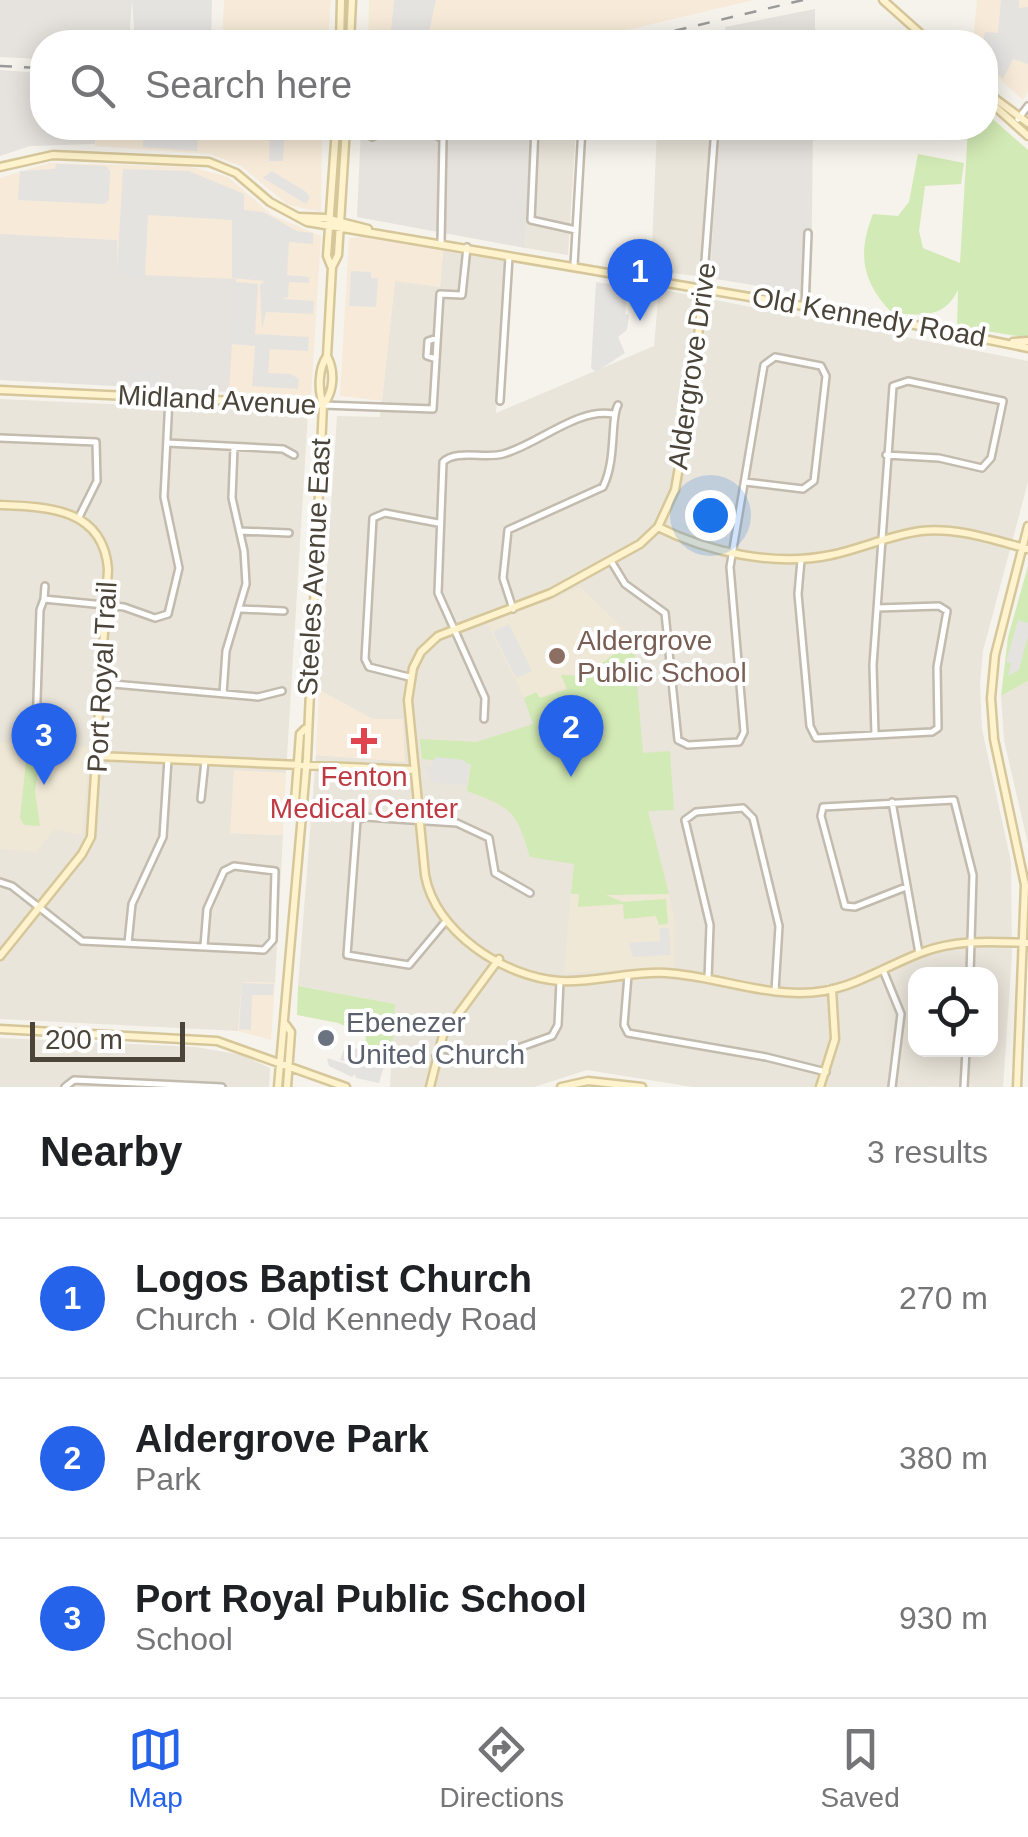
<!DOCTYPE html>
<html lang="en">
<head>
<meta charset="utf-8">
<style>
  :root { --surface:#fff; --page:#f6f6f6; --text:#202124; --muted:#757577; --line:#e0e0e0; --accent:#2563eb }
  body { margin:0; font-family:Arial,sans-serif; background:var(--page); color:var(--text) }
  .controls { position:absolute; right:30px; bottom:30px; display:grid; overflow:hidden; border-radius:20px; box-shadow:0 5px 25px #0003 }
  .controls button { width:90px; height:90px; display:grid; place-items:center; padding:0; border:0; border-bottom:2px solid var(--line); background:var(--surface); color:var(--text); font:50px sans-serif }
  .scale { position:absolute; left:30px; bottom:25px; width:155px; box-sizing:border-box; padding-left:10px; border:5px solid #4b4439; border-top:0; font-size:28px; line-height:35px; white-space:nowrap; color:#4b4439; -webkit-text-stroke:8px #fff; paint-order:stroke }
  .you { position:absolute; left:710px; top:515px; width:35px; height:35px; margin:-25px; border:8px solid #fff; border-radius:50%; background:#1a73e8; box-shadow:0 0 0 15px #1a73e833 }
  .badge { display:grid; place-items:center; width:65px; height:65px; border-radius:50%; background:var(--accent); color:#fff; font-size:32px; font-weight:700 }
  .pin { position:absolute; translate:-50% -82px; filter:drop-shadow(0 2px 5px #0008) }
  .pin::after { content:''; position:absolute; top:52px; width:35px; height:30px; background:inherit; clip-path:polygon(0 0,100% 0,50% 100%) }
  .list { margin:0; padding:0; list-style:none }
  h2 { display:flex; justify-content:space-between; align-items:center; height:130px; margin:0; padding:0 40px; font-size:42px }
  h2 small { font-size:32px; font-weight:400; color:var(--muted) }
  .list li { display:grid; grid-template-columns:65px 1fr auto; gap:30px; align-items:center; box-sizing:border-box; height:160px; padding:0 40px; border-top:2px solid var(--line) }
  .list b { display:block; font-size:38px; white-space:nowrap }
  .list p { margin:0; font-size:32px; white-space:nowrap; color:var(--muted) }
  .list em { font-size:32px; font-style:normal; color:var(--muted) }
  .icon { flex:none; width:55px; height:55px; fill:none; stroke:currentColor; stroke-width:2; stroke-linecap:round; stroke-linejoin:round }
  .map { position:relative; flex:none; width:1028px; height:1087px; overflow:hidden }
  .search { position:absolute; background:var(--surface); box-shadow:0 5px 25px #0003; left:30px; right:30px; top:30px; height:110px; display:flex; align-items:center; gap:25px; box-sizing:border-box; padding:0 35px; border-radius:40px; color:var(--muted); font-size:38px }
  .sheet { height:610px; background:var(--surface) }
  nav { display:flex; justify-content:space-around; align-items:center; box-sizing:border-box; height:140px; border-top:2px solid var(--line); background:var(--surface); font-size:28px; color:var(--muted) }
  nav a { display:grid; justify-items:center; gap:5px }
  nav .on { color:var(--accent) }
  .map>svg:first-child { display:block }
  .residential { fill:#eae5da; fill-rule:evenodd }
  .commercial { fill:#f7ead8 }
  .industrial { fill:#e6e2dd }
  .education { fill:#efe8d6 }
  .green { fill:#d2eab5 }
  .parking { fill:#e5e3e0 }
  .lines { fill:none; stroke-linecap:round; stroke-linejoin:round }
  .street-casing { stroke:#c2bbae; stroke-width:10 }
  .secondary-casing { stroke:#d6c79b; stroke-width:11 }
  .street { stroke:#fff; stroke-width:5 }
  .secondary { stroke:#fff3cd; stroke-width:6 }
  .rail { stroke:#9a9a9a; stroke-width:2.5; stroke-dasharray:12 12; stroke-linecap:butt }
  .education-dot { fill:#8d6e63; stroke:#fff; stroke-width:4 }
  .health-dot { fill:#e0444e; stroke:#fff; stroke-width:4 }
  .worship-dot { fill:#6b7280; stroke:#fff; stroke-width:4 }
  .labels { text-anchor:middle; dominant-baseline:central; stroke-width:8; stroke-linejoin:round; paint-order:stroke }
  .street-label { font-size:28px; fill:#4b4439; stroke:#fff }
  .education-label { font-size:28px; fill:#785e54; stroke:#fff; text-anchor:start }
  .health-label { font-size:28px; fill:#be3a42; stroke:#fff }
  .worship-label { font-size:28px; fill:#5b616d; stroke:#fff; text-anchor:start }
</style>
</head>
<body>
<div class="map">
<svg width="1028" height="1087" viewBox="0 0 1028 1087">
  <rect width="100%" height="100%" fill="#f6f3ec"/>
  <!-- residential -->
  <path class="residential" d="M531,128H576L568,255L525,248Z
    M657,128H719L710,278L651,270Z
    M443,251L507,261L496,413L654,346L659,289L1028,361V482L983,651L980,685L982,729L1011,862L1012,955L1003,1087H693L587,1070L534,1087H390L394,1004L298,986L316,755L405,761L372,719L319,690L337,416L380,417L395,280L440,287ZM916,974H990V1050H916Z
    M0,399L308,413L286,773L234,771L231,833L283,835L275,983L242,982L238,1031L0,1019Z
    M1028,681V844L1004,740L1001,696Z
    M0,1038L196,1047L242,1055L270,1068L269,1087H0Z"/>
  <!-- commercial -->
  <path class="commercial" d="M224,0H331L328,42H222Z
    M369,0H753L577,42H368Z
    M977,0H1028V91L1023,100L986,67V42H973Z
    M96,128H322L321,212L288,205L241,166L210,154L95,146Z
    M49,163L191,167L228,177L272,215L321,236L311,396L229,392L235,280L118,274L117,240L0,234V178Z
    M361,237L443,251L440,287L395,281L382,401L340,396L349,238Z
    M319,690L372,719H403L405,762L316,755Z
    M234,770L286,773L283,835L230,833Z
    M242,982L275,983L271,1040L238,1031Z"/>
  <!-- industrial -->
  <path class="industrial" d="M0,0H132L129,42H42V59L0,57Z
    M815,9V42H724L725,27Z
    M0,70L42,73V128H95V144L30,146L0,156Z
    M361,128H531L525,248L357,217Z
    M719,128H813L811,295L710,278Z
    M0,234L117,240L118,274L236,279L229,392L0,380Z"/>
  <!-- education -->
  <path class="education" d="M580,587L633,638L587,676L562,675L567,689L539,699L536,692L524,698L487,624Z
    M0,743L90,747L82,835L54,829L37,852L0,849Z
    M571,894H669L675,922L674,967L564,973Z"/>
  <!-- green -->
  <path class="green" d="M986,113L1028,150V338L957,326L958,290C944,319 922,315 892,313C862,282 857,254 873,214L898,216L909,202L918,154L964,163L961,184L925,186L919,231L923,248L960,263L968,128H986Z
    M1028,566V681L1001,696L1008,637Z
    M633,638L643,753L670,751L674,810L648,811L669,894L606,895L623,902L666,899L668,924L659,925L656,916L624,919L623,904L578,907L579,894H571L574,864L530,857C516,810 512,808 467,791L471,764L422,759L420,739L476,742L533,724L524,698L536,692L540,698L567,689L561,675L587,676Z
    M26,761H39L35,792L40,826L24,825L20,818Z
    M298,986L395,1004L392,1050L365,1045L366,1035L338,1023L297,1015Z"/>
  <!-- parking -->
  <path class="parking" d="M132,0H212L211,42H135Z
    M394,0H436L427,42H390Z
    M1001,0H1019V8L1028,7V64L1013,59L1003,79L986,61L983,42L985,32L998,33Z
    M144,128H199L197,151L143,147Z
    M214,128H264V136L227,139L214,135Z
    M270,128H285L283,161H269Z
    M56,164L106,166L110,171L109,200L104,204L18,200L20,171L55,169Z
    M123,169L189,171L244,194V210L263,212L297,231L313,233V244L289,242L287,275L309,277V283L289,282L288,297L282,299L314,301L313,314L266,312L262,329L260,285L265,281L232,278V220L148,215L145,277L117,274Z
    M272,171L306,192L310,197L306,204L263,178Z
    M351,271L371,272V278H378L376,307L349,306Z
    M235,282L258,284L255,334L309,337L308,351L270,349L268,373L291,374L299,379L298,389L252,386L255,346L231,344Z
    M596,282L628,287L625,314L629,315L627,330L618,337L625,353L596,372L591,368Z
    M130,370L159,372L158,388L129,386Z
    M1018,620L1028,623V636L1019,670L1008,676L1011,663L1006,662Z
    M509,624L532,671L516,678L493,632Z
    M29,747L71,750L70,762L28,759Z
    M435,757L464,760L469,766L467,785L433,783L425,767L431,766Z
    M660,928H669L671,955L633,957L629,943L660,941Z
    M242,983L274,984L273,995H252L251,1030L239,1029Z
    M345,1046L387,1056L379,1083L356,1078L355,1074L352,1077L329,1066L327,1058L352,1066L353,1062L340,1060Z"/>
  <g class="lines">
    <defs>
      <path id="street" d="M691,42H710
        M1018,119L1028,106
        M535,128L531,220L576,230
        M372,137C391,127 425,128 443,139L441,242
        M574,265L582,128
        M703,288L715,128
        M805,306L808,233
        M436,359L427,356L428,341L437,338
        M500,401L509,257
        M323,405L433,409L440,294L462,295L467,247
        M0,438L96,442L97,481L79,517
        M167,443L283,449L294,455
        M240,531L289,533
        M801,560L798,594L810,726L816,738L932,732L938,728L937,667L947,611L939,606L877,608
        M611,561L625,584L665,613L678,740L688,745L739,742L744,732L730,567L764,365L775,357L821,366L826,376L814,481L803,489L745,482
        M44,599L45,586
        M241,609L284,611
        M513,609L503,578L508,530L603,487C617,459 610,419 618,405
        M409,677L369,667L365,659L373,518L385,513L438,523
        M102,683L258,697L282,691
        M223,694L226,651L246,584L244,551L232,498L234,447
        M484,719L485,698L438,593L443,462C456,449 485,459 503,454C537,445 578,407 613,414
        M36,729L40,610L44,599L124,607L155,618L168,614L179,568L164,497L169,398
        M875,735L873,665L893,386L908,381L1003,401L991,458L982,468L939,458L886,455
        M201,799L205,761
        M892,802L919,953
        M0,882L12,886L82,941L264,950L273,940L275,871L234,866L224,871L207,909L204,946
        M906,887L855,907L845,906L821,816L823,807L954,800L973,875L970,974
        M445,922L409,965L347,955L357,820L365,817L457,823L489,838L495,873L530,893
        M128,943L132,904L163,837L168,759
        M883,970L901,1014L892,1087
        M628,975L624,1025L628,1033L766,1057L826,1072
        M708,979L710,925L685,820L696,812L743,808L753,818L779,926L775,991
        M436,1056L479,1062L552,1036L558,1025L560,981
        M65,1087L74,1080L222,1087
        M964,1087L966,1050"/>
      <path id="secondary" d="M883,0L930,42
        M340,42L341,0
        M350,42L352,0
        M986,92L1028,123
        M991,96V103L1028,136
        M0,167L53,155L209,162L236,173L270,202L307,222L915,325L1028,348
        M299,217L325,218L368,229
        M331,266L327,256L336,128
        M703,288L693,386L675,490L658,527L640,544L551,593L438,636L421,652L413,668L408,700L425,875C435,932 504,977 560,981C595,983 631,971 666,973C718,976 772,1000 824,991C859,985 890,964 923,952C959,939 991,942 1028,943
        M1013,342L1028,341
        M0,390L323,405
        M324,404C334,391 335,371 327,356
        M0,505C48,507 103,508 108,569L91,837L82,854L0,956
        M658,527C708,552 774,567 831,555C861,549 890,535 921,531C957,527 994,540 1028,549
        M98,756L415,770
        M300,809L295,802L300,734L305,729
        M286,1025L291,1032L287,1087
        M0,1029L217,1041L346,1087
        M278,1087L307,758L323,405C318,390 318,369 327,356L332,267L338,255L346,128
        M430,1087L443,1035L499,959
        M561,1087L588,1081L642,1087
        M820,1087L835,1039L832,989
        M1017,1087L1025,885L994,739L991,698L995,655L1028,526"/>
    </defs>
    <!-- street casing -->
    <use href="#street" class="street-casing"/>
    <!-- secondary casing -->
    <use href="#secondary" class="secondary-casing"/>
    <!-- street -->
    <use href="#street" class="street"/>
    <!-- secondary -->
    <use href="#secondary" class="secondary"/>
    <!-- rail -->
    <path class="rail" d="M628,42L803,0
      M0,66L42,68"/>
  </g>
  <!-- markers -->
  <circle class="education-dot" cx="557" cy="656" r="10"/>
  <path class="health-dot" d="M359 726h10v10h10v10h-10v10h-10v-10h-10v-10h10z"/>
  <circle class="worship-dot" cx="326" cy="1038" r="10"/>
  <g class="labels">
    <!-- street labels -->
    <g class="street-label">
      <text transform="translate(869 317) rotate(10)">Old Kennedy Road</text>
      <text transform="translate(692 366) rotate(-82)">Aldergrove Drive</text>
      <text transform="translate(217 400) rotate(3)">Midland Avenue</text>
      <text transform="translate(314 567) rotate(-87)">Steeles Avenue East</text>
      <text transform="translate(102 677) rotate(-87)">Port Royal Trail</text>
    </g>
    <!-- education labels -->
    <g class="education-label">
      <text x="577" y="640">Aldergrove<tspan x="577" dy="32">Public School</tspan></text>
    </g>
    <!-- health labels -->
    <g class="health-label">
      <text x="364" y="776">Fenton<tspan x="364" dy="32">Medical Center</tspan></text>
    </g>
    <!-- worship labels -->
    <g class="worship-label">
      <text x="346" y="1022">Ebenezer<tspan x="346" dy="32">United Church</tspan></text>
    </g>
  </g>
</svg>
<div class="controls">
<button><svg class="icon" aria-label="locate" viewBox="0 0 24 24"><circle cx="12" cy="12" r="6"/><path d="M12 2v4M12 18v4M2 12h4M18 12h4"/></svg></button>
</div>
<div class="scale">200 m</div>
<div class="you"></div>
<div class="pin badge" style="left:640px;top:321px">1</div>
<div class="pin badge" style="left:571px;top:777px">2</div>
<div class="pin badge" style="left:44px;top:785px">3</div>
<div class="search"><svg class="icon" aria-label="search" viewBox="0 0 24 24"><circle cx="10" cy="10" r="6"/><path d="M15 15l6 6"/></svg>Search here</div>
</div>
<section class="sheet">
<h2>Nearby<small>3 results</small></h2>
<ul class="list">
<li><span class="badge">1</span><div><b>Logos Baptist Church</b><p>Church · Old Kennedy Road</p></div><em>270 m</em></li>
<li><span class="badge">2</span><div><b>Aldergrove Park</b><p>Park</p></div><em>380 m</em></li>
<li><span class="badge">3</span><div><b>Port Royal Public School</b><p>School</p></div><em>930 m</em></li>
</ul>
</section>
<nav>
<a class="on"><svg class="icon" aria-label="map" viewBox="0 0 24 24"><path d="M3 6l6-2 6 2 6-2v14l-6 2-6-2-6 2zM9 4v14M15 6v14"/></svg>Map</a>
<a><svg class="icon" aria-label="directions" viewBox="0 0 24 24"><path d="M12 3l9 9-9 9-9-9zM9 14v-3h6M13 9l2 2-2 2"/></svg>Directions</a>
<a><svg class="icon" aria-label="saved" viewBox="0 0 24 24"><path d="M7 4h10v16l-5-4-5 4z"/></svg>Saved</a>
</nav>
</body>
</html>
